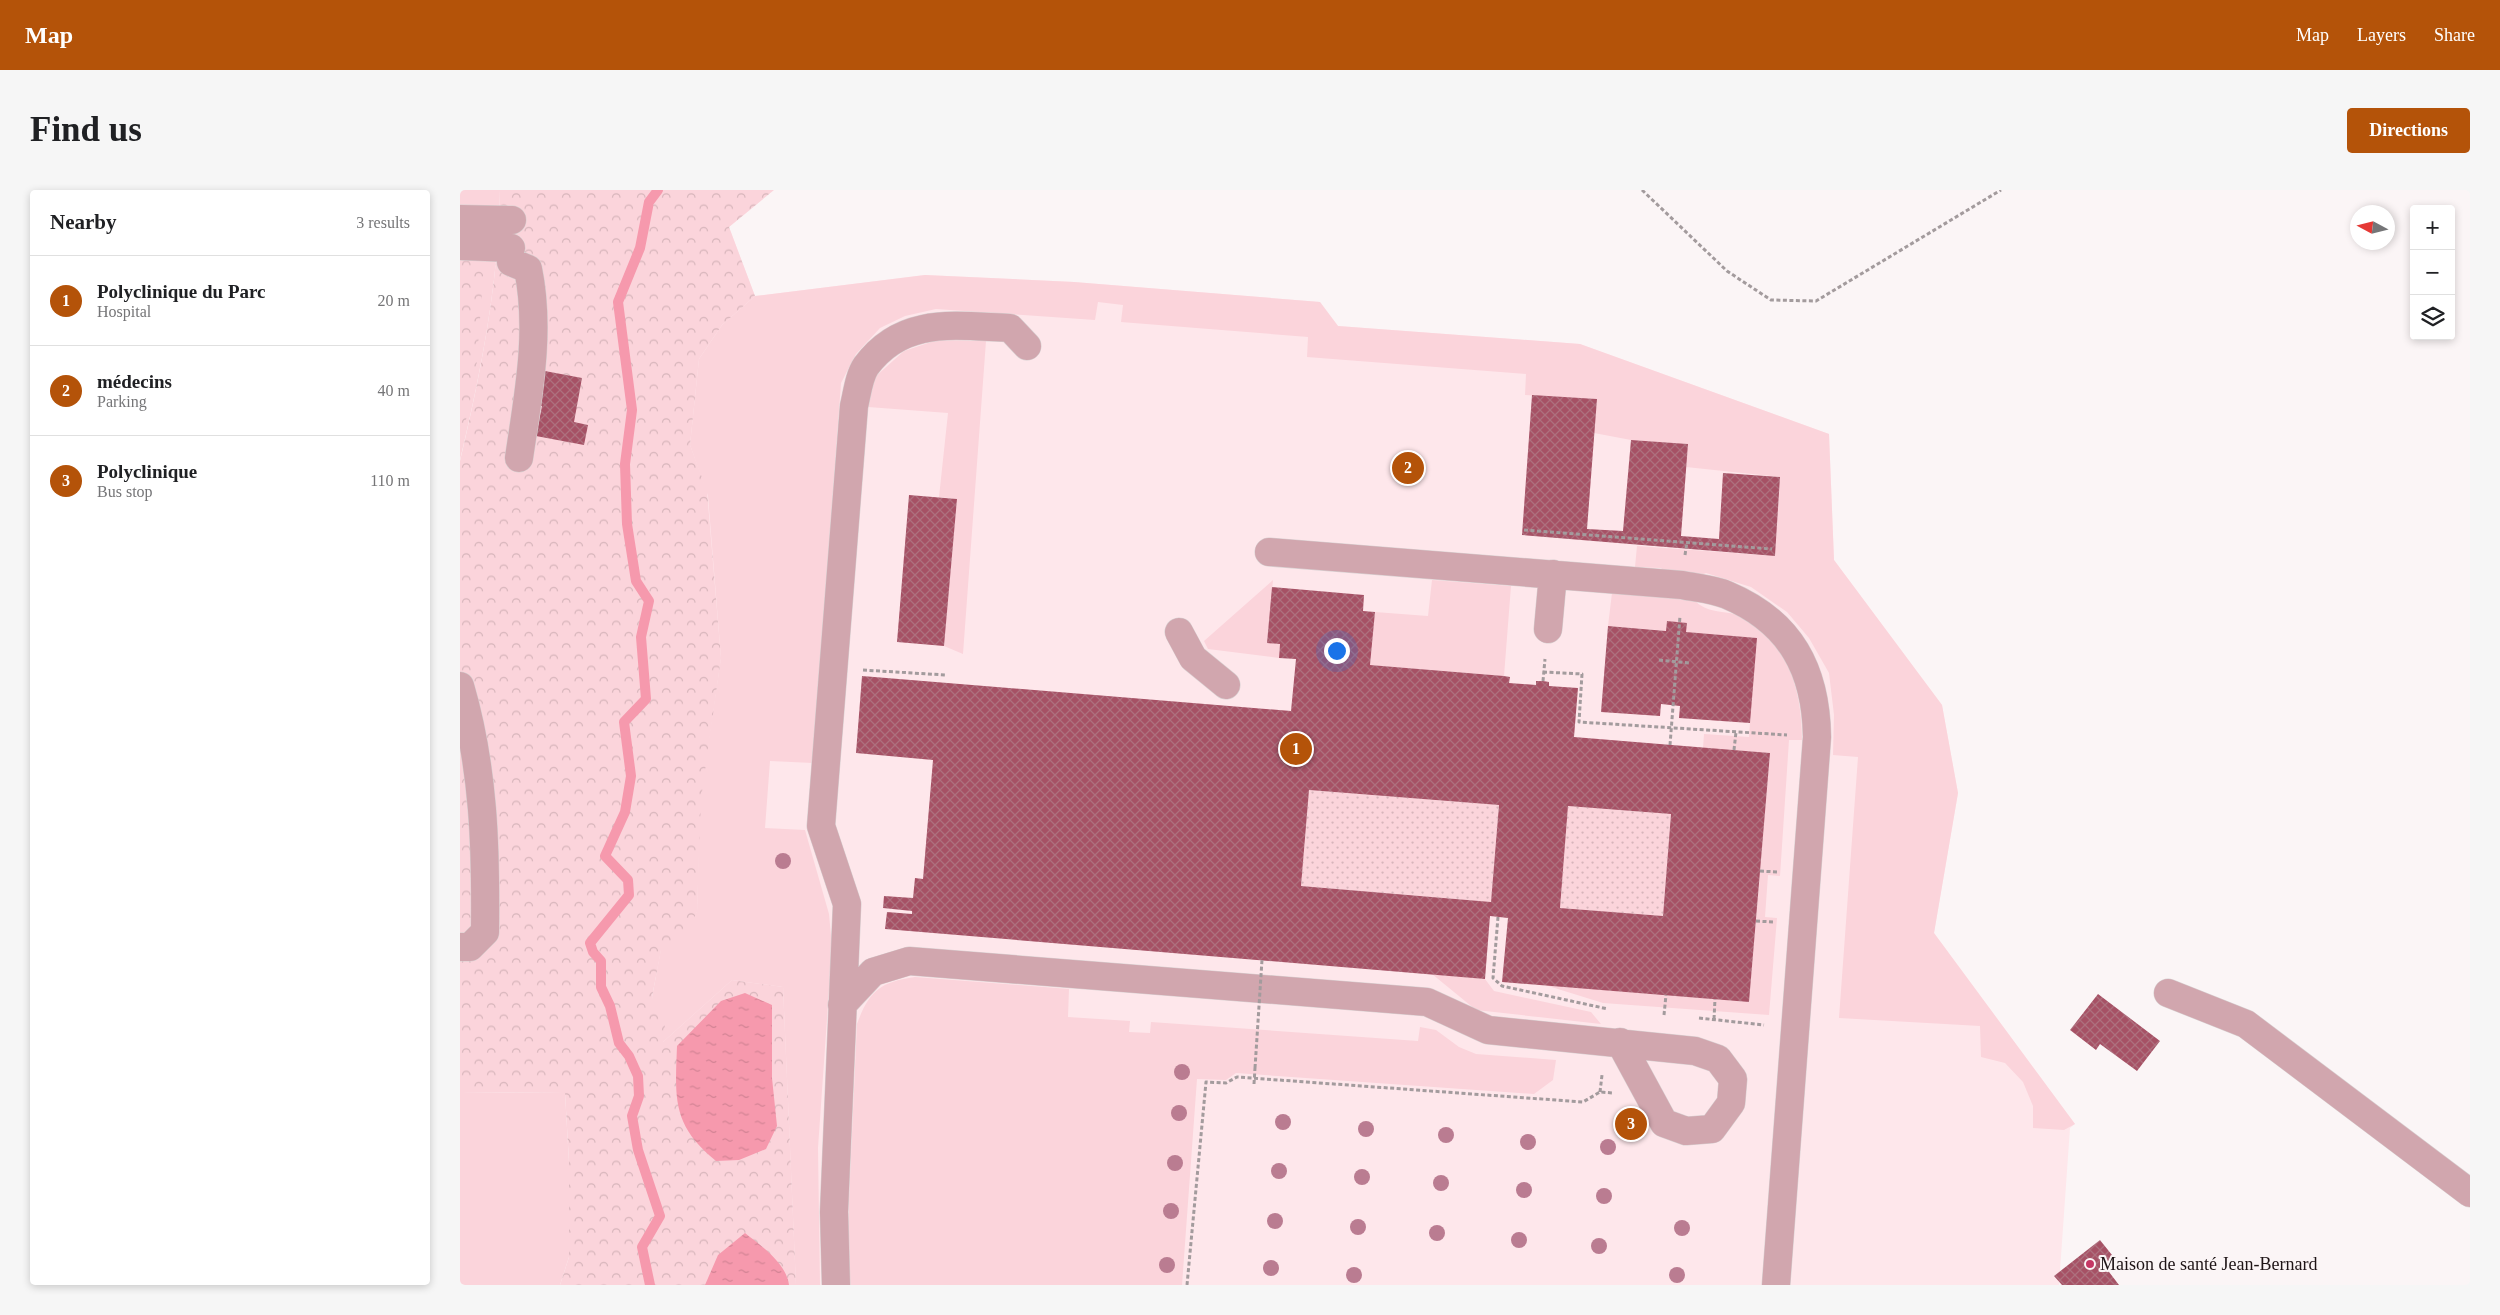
<!DOCTYPE html>
<html lang="en">
<head>
<meta charset="utf-8">
<style>
  :root { --surface:#fff; --page:#f6f6f6; --text:#202124; --muted:#757577; --line:#e0e0e0; --accent:#b45309 }
  body { margin:0; font-family:Georgia,serif; background:var(--page); color:var(--text) }
  .controls { position:absolute; right:15px; top:15px; display:grid; overflow:hidden; border-radius:5px; box-shadow:0 2px 8px #0003 }
  .controls button { width:45px; height:45px; display:grid; place-items:center; padding:0; border:0; border-bottom:1px solid var(--line); background:var(--surface); color:var(--text); font:25px sans-serif }
  .compass { position:absolute; left:1890px; top:15px; width:45px; height:45px; border-radius:50%; background:var(--surface); box-shadow:0 2px 8px #0003; rotate:277deg }
  .you { position:absolute; left:876px; top:460px; width:18px; height:18px; margin:-12px; border:4px solid #fff; border-radius:50%; background:#1a73e8; box-shadow:0 0 0 8px #1a73e833 }
  .badge { display:grid; place-items:center; width:32px; height:32px; border-radius:50%; background:var(--accent); color:#fff; font-size:16px; font-weight:700 }
  .pin { position:absolute; translate:-50% -50%; border:2px solid #fff; box-shadow:0 1px 5px #0006 }
  .list { margin:0; padding:0; list-style:none }
  h2 { display:flex; justify-content:space-between; align-items:center; height:65px; margin:0; padding:0 20px; font-size:21px }
  h2 small { font-size:16px; font-weight:400; color:var(--muted) }
  .list li { display:grid; grid-template-columns:32px 1fr auto; gap:15px; align-items:center; box-sizing:border-box; height:90px; padding:0 20px; border-top:1px solid var(--line) }
  .list b { display:block; font-size:19px; white-space:nowrap }
  .list p { margin:0; font-size:16px; white-space:nowrap; color:var(--muted) }
  .list em { font-size:16px; font-style:normal; color:var(--muted) }
  .icon { flex:none; width:28px; height:28px; fill:none; stroke:currentColor; stroke-width:2; stroke-linecap:round; stroke-linejoin:round }
  .map { position:relative; flex:none; width:2010px; height:1095px; overflow:hidden; border-radius:5px }
  header { display:flex; align-items:center; gap:30px; box-sizing:border-box; height:70px; padding:0 25px; background:var(--accent); color:#fff }
  header strong { font-size:24px }
  nav { display:flex; gap:28px; margin-inline-start:auto; font-size:18px }
  .intro { display:flex; align-items:center; justify-content:space-between; box-sizing:border-box; height:120px; padding:0 30px }
  h1 { margin:0; font-size:35px }
  .button { padding:12px 22px; border-radius:5px; background:var(--accent); color:#fff; font-size:18px; font-weight:700 }
  main { display:flex; gap:30px; padding:0 30px }
  aside { flex:1; background:var(--surface); border-radius:5px; box-shadow:0 2px 8px #0003 }
  .map>svg:first-child { display:block }
  .built { fill:#fee7eb }
  .grass { fill:#fbd4db }
  .forest { fill:url(#forest-crowns) }
  .garden { fill:url(#garden-dots) }
  .water { fill:url(#water-ripples) }
  .lines { fill:none; stroke-linecap:round; stroke-linejoin:round }
  .stream { stroke:#f699ad; stroke-width:10 }
  .building { fill:url(#building-cross-hatch); fill-rule:evenodd }
  .minor-casing { stroke:#d8d1d2; stroke-width:29 }
  .path { stroke:#a39b9d; stroke-width:3; stroke-dasharray:4 2.5; stroke-linecap:butt }
  .minor { stroke:#d1a6ae; stroke-width:28 }
  .path-bridge { stroke:#a39b9d; stroke-width:3; stroke-dasharray:4 2.5; stroke-linecap:butt }
  .tree { fill:#ba7c91 }
  .poi-dot { fill:#c53764; stroke:#fbf5f6; stroke-width:2 }
  .labels { text-anchor:middle; dominant-baseline:central; stroke-width:4; stroke-linejoin:round; paint-order:stroke }
  .poi-label { font-size:18px; fill:#1e1416; stroke:#fbf5f6; text-anchor:start }
</style>
</head>
<body>
<header>
<strong>Map</strong>
<nav><a>Map</a><a>Layers</a><a>Share</a></nav>
</header>
<div class="intro"><h1>Find us</h1><a class="button">Directions</a></div>
<main>
<aside>
<h2>Nearby<small>3 results</small></h2>
<ul class="list">
<li><span class="badge">1</span><div><b>Polyclinique du Parc</b><p>Hospital</p></div><em>20 m</em></li>
<li><span class="badge">2</span><div><b>médecins</b><p>Parking</p></div><em>40 m</em></li>
<li><span class="badge">3</span><div><b>Polyclinique</b><p>Bus stop</p></div><em>110 m</em></li>
</ul>
</aside>
<div class="map">
<svg width="2010" height="1095" viewBox="0 0 2010 1095">
  <defs>
    <pattern id="forest-crowns" width="20" height="18" patternUnits="userSpaceOnUse" patternTransform="scale(1.25)"><rect width="20" height="18" fill="#fbd4db"/><path d="M2 6a3 3 0 1 1 6 0M12 15a3 3 0 1 1 6 0" fill="none" stroke="#d7b5bb"/></pattern>
    <pattern id="garden-dots" width="8" height="8" patternUnits="userSpaceOnUse" patternTransform="scale(1.25)"><rect width="8" height="8" fill="#fbd4db"/><path d="M2 2h.1M6 6h.1" fill="none" stroke="#d7b5bb" stroke-width="1.8" stroke-linecap="round"/></pattern>
    <pattern id="water-ripples" width="26" height="14" patternUnits="userSpaceOnUse" patternTransform="scale(1.25)"><rect width="26" height="14" fill="#f699ad"/><path d="M2 4q2-2 4 0t4 0M15 11q2-2 4 0t4 0" fill="none" stroke="#d28394"/></pattern>
    <pattern id="building-cross-hatch" width="8" height="8" patternUnits="userSpaceOnUse" patternTransform="scale(1.25)"><rect width="8" height="8" fill="#a65165"/><path d="M0 0l8 8M0 8l8-8" fill="none" stroke="#ad707e"/></pattern>
  </defs>
  <rect width="100%" height="100%" fill="#fbf5f6"/>
  <!-- built -->
  <path class="built" d="M314,0L269,37L295,106L465,85L614,92L860,112L878,136L1120,154L1369,244L1374,370L1482,515L1498,603L1474,743L1615,934L1610,938L1599,1095H210L167,111Z"/>
  <!-- grass -->
  <path class="grass" d="M0,0H40C39,91 21,182 0,270Z
    M465,85L614,92L860,112L878,136L1120,154L1369,244L1374,370L1482,515L1498,603L1474,743L1615,934L1604,940L1573,938V916L1563,892L1545,873L1521,867L1520,836L1379,828L1398,567L1373,565L1374,525L1369,483L1349,448L1327,422L1291,397L1246,383L1231,389L1212,388L1201,378L1175,377L1177,356L1315,366L1320,287L1226,277L1228,254L1171,250L1134,243L1137,209L1065,205L1066,184L847,167L848,147L661,132L663,115L638,112L635,130L476,119L445,126L420,138L396,164L381,193L353,573L310,571L305,638L345,640L369,724L372,757L358,958L360,1095H336L323,797L272,790L203,852L192,807L201,759L237,722L240,609L261,468L248,306L230,255L239,169L262,135L295,106Z
    M477,150L526,151L503,464L484,456L497,309L479,307L488,223L408,217L415,187L444,161Z
    M813,390L807,452L820,454L819,468L748,459L744,451Z
    M972,390L1051,396L1044,486L910,475L915,422L968,426Z
    M1209,402L1230,404C1233,407 1236,413 1240,415C1251,423 1269,421 1281,426C1329,447 1342,504 1342,550H1329L1320,686L1308,685L1305,727L1317,728L1309,825L1143,813L1085,795L1289,812L1310,563L1243,558L1244,544L1289,547L1296,448L1148,436L1152,403L1197,407Z
    M972,784L1025,789L1034,801L1131,822L1141,834L1016,820Z
    M455,787L609,799L608,827L670,831L669,842L690,843L691,832L958,851L960,837L976,840L999,857L1016,864L1096,870L1093,890L1074,904L776,883L766,890L737,889L722,1095H389L387,1053L397,834C409,801 420,792 455,787Z
    M0,902L105,903L109,972V1067L100,1095H0Z"/>
  <!-- forest -->
  <path class="forest" d="M40,0H314L269,37L295,106L262,135L239,169L230,255L247,301L261,468L241,609L237,722L219,755L201,760L192,807L206,827L203,852L272,790L323,797L336,1095H100L109,1067V972L105,903L0,902V271C21,182 39,91 40,0Z
    M0,62L20,63L24,76L16,183L0,258Z"/>
  <!-- garden -->
  <path class="garden" d="M849,600L1039,615L1031,712L841,696Z
    M1108,616L1211,624L1203,726L1100,718Z"/>
  <!-- water -->
  <path class="water" d="M285,803L312,815V888L317,936L306,959L279,970L256,971C212,935 215,909 217,856L261,811Z
    M285,1043C300,1055 327,1074 329,1095H245L258,1065Z"/>
  <g class="lines">
    <!-- stream -->
    <path class="stream" d="M190,1095L182,1057L200,1026L178,960L172,926L179,906L178,886L169,866L159,853L150,816L141,797V771L133,762L130,753L169,705L168,690L145,666L165,622L171,586L164,532L186,509L181,447L189,411L176,391L167,334L165,274L172,220L158,112L180,58L189,12L198,0"/>
  </g>
  <!-- building -->
  <path class="building" d="M85,181L122,188L114,232L128,235L124,255L76,246L82,216H79Z
    M1072,205L1137,209L1127,339L1163,341L1171,250L1228,254L1221,346L1259,349L1263,283L1320,287L1315,366L1062,345Z
    M449,305L497,309L484,456L437,452Z
    M812,397L904,405L903,421L915,422L910,475L1044,486L1050,487L1049,493L1076,495V491H1083L1089,492V496L1118,498L1114,547L1310,563L1289,812L1042,792L1048,728L1030,726L1025,789L425,739L427,722L452,724V721L423,718L424,706L453,708L455,688L463,689L473,570L396,563L402,486L831,521L836,469L819,468L820,454L807,453ZM849,600L1039,615L1031,712L841,696ZM1108,616L1211,624L1203,726L1100,718Z
    M1207,431L1227,433L1226,442L1297,448L1290,533L1219,528L1220,516L1201,514L1200,526L1141,522L1148,436L1206,441Z
    M1638,804L1700,851L1677,881L1640,854L1636,860L1610,840Z
    M1640,1050L1656,1070L1646,1078L1659,1095H1602L1594,1086Z"/>
  <g class="lines">
    <defs>
      <path id="minor" d="M0,29L52,30
        M0,56L51,58
        M51,72L68,79C81,142 68,206 59,268
        M809,362L1222,395C1236,398 1253,399 1267,405C1331,432 1356,480 1357,547L1316,1095
        M1088,439L1093,384
        M719,442L733,468L766,495
        M0,496C24,578 26,658 25,742L10,757H0
        M1708,803L1786,834L2010,1003
        M382,815L413,782L449,771L967,812L1028,840L1235,861L1258,869L1273,889L1271,913L1252,939L1226,941L1204,933L1160,852
        M376,1095L374,1022L387,714L361,636L394,216C397,204 399,186 406,176C443,126 495,136 550,138L567,156"/>
    </defs>
    <!-- minor casing -->
    <use href="#minor" class="minor-casing"/>
    <!-- path -->
    <path class="path" d="M1182,0L1267,81L1311,110L1356,111L1541,0
      M1064,340L1312,359
      M1225,365L1227,352
      M1199,470L1229,473
      M403,480L485,485
      M1083,482L1122,484L1119,532L1327,545
      M1083,491L1085,469
      M1210,555L1220,426
      M1274,560L1276,542
      M1300,681L1317,682
      M1038,727L1033,788L1042,796L1148,819
      M1296,731L1313,732
      M1204,825L1206,805
      M1239,828L1304,835
      M1254,829L1255,809
      M794,894L795,878
      M1140,902L1142,885
      M727,1095L746,892L766,893L777,887L1123,912L1140,902L1153,903"/>
    <!-- minor -->
    <use href="#minor" class="minor"/>
    <!-- path-bridge -->
    <path class="path-bridge" d="M795,878L802,770"/>
  </g>
  <!-- trees -->
  <g class="tree">
    <circle cx="323" cy="671" r="8"/>
    <circle cx="722" cy="882" r="8"/>
    <circle cx="719" cy="923" r="8"/>
    <circle cx="823" cy="932" r="8"/>
    <circle cx="906" cy="939" r="8"/>
    <circle cx="986" cy="945" r="8"/>
    <circle cx="1068" cy="952" r="8"/>
    <circle cx="1148" cy="957" r="8"/>
    <circle cx="715" cy="973" r="8"/>
    <circle cx="819" cy="981" r="8"/>
    <circle cx="902" cy="987" r="8"/>
    <circle cx="981" cy="993" r="8"/>
    <circle cx="1064" cy="1000" r="8"/>
    <circle cx="1144" cy="1006" r="8"/>
    <circle cx="711" cy="1021" r="8"/>
    <circle cx="815" cy="1031" r="8"/>
    <circle cx="898" cy="1037" r="8"/>
    <circle cx="1222" cy="1038" r="8"/>
    <circle cx="977" cy="1043" r="8"/>
    <circle cx="1059" cy="1050" r="8"/>
    <circle cx="1139" cy="1056" r="8"/>
    <circle cx="707" cy="1075" r="8"/>
    <circle cx="811" cy="1078" r="8"/>
    <circle cx="894" cy="1085" r="8"/>
    <circle cx="1217" cy="1085" r="8"/>
  </g>
  <!-- markers -->
  <circle class="poi-dot" cx="1630" cy="1074" r="5"/>
  <g class="labels">
    <!-- poi labels -->
    <g class="poi-label">
      <text x="1640" y="1074">Maison de santé Jean-Bernard</text>
    </g>
  </g>
</svg>
<div class="controls">
<button>+</button>
<button>−</button>
<button><svg class="icon" aria-label="layers" viewBox="0 0 24 24"><path d="M12 4l9 5-9 5-9-5zM3 14l9 5 9-5"/></svg></button>
</div>
<svg class="compass" viewBox="-18 -18 36 36"><path d="M0-13l5 13h-10z" fill="#e53935"/><path d="M0 13l5-13h-10z" fill="#757577"/></svg>
<div class="you"></div>
<div class="pin badge" style="left:836px;top:559px">1</div>
<div class="pin badge" style="left:948px;top:278px">2</div>
<div class="pin badge" style="left:1171px;top:934px">3</div>
</div>
</main>
</body>
</html>
